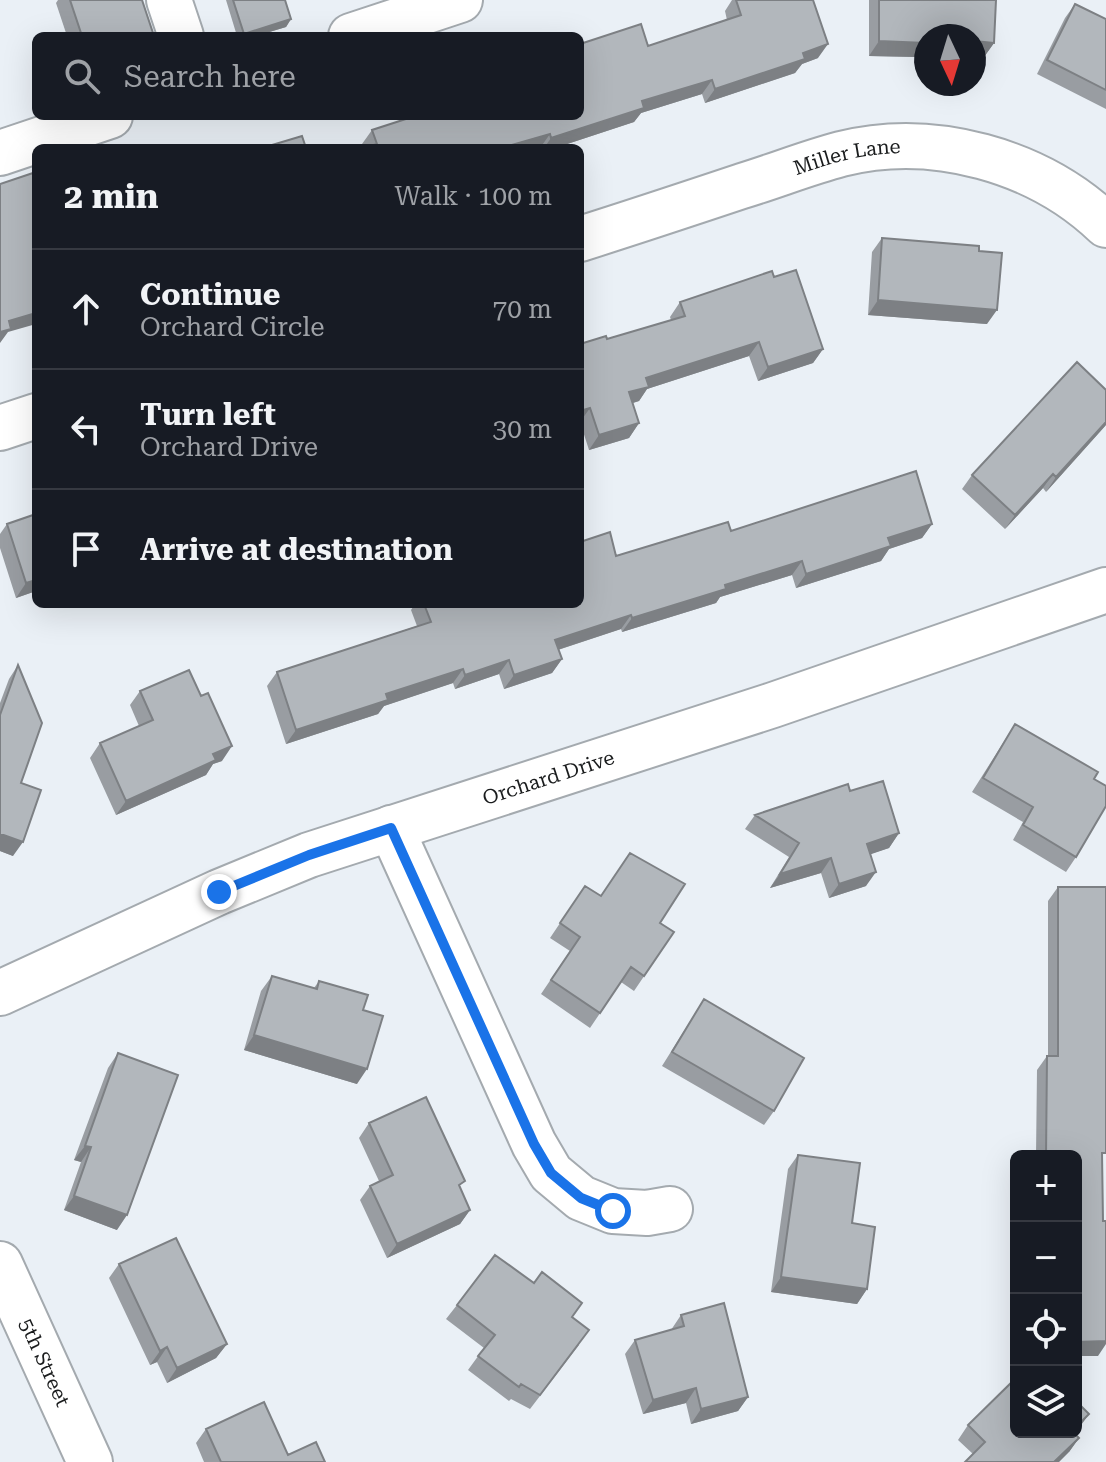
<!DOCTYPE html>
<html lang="en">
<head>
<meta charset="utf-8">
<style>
  :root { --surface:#171b24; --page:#242831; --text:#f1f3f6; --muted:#9ea1a6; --line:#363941 }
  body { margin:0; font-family:"Roboto Serif",serif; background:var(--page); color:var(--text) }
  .controls { position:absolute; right:24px; bottom:24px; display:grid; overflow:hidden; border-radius:12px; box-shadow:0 8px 32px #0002 }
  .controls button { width:72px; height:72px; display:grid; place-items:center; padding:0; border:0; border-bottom:2px solid var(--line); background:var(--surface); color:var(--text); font:40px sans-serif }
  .compass { position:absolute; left:914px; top:24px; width:72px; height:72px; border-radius:50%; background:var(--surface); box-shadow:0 8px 32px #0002; rotate:176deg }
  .stop { position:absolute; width:24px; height:24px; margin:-18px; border:6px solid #1a73e8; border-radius:50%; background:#fff }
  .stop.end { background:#1a73e8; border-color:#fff; box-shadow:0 2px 8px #0008 }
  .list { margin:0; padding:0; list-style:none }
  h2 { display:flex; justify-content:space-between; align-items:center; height:104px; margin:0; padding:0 32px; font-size:34px }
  h2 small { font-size:26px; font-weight:400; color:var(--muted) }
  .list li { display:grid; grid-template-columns:52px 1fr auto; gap:24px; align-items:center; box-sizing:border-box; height:120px; padding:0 32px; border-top:2px solid var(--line) }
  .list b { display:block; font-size:30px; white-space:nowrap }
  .list p { margin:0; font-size:26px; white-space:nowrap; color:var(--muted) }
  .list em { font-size:26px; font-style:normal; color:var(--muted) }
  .icon { flex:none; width:44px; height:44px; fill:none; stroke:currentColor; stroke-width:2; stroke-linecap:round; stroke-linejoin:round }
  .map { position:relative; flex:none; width:1106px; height:1462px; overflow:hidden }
  .search { position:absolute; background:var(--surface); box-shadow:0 8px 32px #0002; left:32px; top:32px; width:552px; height:88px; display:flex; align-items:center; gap:20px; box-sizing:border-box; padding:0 28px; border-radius:12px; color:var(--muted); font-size:30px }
  .panel { position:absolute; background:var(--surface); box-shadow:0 8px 32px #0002; left:32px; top:144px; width:552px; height:464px; border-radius:12px }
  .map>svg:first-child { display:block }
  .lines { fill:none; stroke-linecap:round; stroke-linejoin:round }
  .minor-casing { stroke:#a4aaaf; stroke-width:48 }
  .minor { stroke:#fff; stroke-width:44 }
  .wall { fill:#999da2 }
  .shaded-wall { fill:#7d8084 }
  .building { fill:#b2b7bc; stroke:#7d8084; stroke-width:2 }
  .route { stroke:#1a73e8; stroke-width:10 }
  .labels { text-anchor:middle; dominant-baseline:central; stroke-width:7; stroke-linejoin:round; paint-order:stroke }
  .street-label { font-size:20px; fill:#1a1c1d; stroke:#fff }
</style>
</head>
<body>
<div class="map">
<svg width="1106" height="1462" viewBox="0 0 1106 1462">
  <rect width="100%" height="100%" fill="#eaf0f6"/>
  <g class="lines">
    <defs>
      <g id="minor">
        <path d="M169,0L181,36"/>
        <path d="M351,36L460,0"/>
        <path d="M0,153L110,116"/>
        <path id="s1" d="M580,239C634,222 688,204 742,186C775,176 807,163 841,154C933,131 1038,160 1106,225"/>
        <path d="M0,428L36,416"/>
        <path d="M391,828L534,1144L551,1173L581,1198L613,1211L647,1213L670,1209"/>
        <path id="s2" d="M0,993L219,892L309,855L773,705L1106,590"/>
        <path id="s3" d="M0,1264L90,1462"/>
      </g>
    </defs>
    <!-- minor casing -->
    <use href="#minor" class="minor-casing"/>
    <!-- minor -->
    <use href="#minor" class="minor"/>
  </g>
  <!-- wall -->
  <path class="wall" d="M58,0H142L154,36H67L56,3Z
    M226,0H285L291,19L286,27L256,36H237Z
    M732,0H813L818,58L802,64L795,73L705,103L702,94L641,113L634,122L555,148H363L362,144L372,130L404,120L403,116H580L648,46L727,20L725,11Z
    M869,0H996L994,43L984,57L974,56V36H926V72H917L918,57L869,56Z
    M1075,4L1106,19V109L1037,74L1065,18Z
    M882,238L979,251L987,324L868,315L872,252Z
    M774,277L823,349L813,363L758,381L749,356L647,389L639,401L633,403L639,423L629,438L589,450L580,422L607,339L671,320L670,317L680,302Z
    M1106,425L1046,492L1043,488L1005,529L962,489L972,475Z
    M7,524L36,591L16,598L0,548V534Z
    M932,524L922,538L889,549L881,561L796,588L792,575L720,597L716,603L622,632L621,629L558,650L562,659L552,673L504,689L499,674L455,689L453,683L384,706L378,714L286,744L267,686L277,672L417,626L411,610L415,604H580L616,556L731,531Z
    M18,665L21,783L13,856L0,851V703L9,679Z
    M140,691L222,761L213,764L206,775L116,815L90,758L100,743L139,726L130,705Z
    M1015,724L1094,779L1076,857L1066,872L1013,840L1023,822L972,792Z
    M850,791L899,833L889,848L870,854L866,886L829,898L821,873L770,888L789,857L745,829L755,815Z
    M585,886L601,896L660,923L674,932L634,991L621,982L590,1028L541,994L570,951L550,938Z
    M1058,887L1102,1161L1098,1356H1076V1156H1036L1037,1070L1047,1056H1048V901Z
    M272,976L314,988L319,981L363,1010L357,1084L244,1050L261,991Z
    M704,999L774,1111L764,1125L662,1066Z
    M118,1053L117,1230L64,1210L81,1162L74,1160L108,1068Z
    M369,1123L460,1188L470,1210L460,1224L387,1258L360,1200L370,1186L379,1181L359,1138Z
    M798,1155L852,1223L867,1289L857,1304L771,1292L788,1169Z
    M119,1264L227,1344L216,1358L167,1383L157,1362L150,1365L109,1278Z
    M457,1305L572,1317L579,1345L530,1409L511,1399L509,1401L468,1370L484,1348L446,1319Z
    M681,1315L748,1397L738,1411L691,1424L686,1403L643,1414L625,1354L635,1340L671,1330Z
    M968,1425L1074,1433L1079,1438L1069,1452L973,1454L958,1440Z
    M206,1429L288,1455L325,1462H204L196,1443Z"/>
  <!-- shaded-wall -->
  <path class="shaded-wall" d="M291,19L286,27L256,36H243L244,34Z
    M879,41L926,43V46L918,57L869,56Z
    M974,41L994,43L984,57L974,56Z
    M828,44L818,58L802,64L795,73L705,103L715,89L803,53Z
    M926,59V72H917Z
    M712,80L702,94L641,113L634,122L555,148H544L551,138L642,101Z
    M550,134L540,148H501Z
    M878,300L997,310L987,324L868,315Z
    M36,313V324L8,332L0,343V332L9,321Z
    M759,342L749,356L647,389L639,401L619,407L629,392L646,378Z
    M823,349L813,363L758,381L768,367Z
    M590,408L580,422V411Z
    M1106,422V425L1046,492L1056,477Z
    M639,423L629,438L589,450L599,435Z
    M1053,474L1043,488L1005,529L1015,515Z
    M932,524L922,538L889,549L881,561L796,588L806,574L888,538Z
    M802,561L792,575L720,597L716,603L622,632L632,618L725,585Z
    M36,580V591L16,598L26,583Z
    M631,615L621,629L545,654L555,640Z
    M562,659L552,673L504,689L514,675Z
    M509,660L499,674L455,689L465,675Z
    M463,669L453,683L384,706L378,714L286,744L296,730L386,694Z
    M232,746L222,761L213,764L206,775L116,815L126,801L213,754Z
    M899,833L889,848L857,859L867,844Z
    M1,834L23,842L13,856L0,851V836Z
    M831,858L821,873L770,888L780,874Z
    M876,872L866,886L829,898L839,884Z
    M254,1035L367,1069L357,1084L244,1050Z
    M85,1146L91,1147L81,1162L74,1160Z
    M74,1196L127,1215L117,1230L64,1210Z
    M470,1210L460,1224L387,1258L397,1244Z
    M781,1277L867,1289L857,1304L771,1292Z
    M1106,1341V1344L1098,1356H1076V1342Z
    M227,1344L216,1358L167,1383L177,1368Z
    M167,1347L157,1362L150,1365L160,1351Z
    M696,1388L686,1403L643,1414L653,1400Z
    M748,1397L738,1411L691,1424L701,1409Z
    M1089,1414L1079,1428L1076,1431V1427Z
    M1079,1438L1069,1452L1059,1462H1054Z"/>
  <!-- building -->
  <path class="building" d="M70,0H142L154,36H82Z
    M233,0H285L291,19L244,34Z
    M736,0H813L828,44L803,53L805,59L715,89L712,80L642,101L644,108L551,138L550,134L501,148H364L377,144L372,130L415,116H580V44L641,24L648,46L741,15Z
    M879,0H996L994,43L974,41V36H926V43L879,41Z
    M1075,4L1106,19V90L1047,60Z
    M302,136L306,148H262Z
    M36,172V313L9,321L11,329L0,332V184Z
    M882,238L979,246V251L1002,253L997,310L878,300Z
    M796,270L823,349L768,367L759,342L646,378L649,387L629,392L639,423L599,435L590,408L580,411V344L606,336L607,339L685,316L680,302L772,271L774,277Z
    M1077,362L1106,390V422L1056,477L1053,474L1015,515L972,475Z
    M916,471L932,524L888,538L891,546L806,574L802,561L725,585L726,589L632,618L631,615L555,640L562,659L514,675L509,660L465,675L463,669L386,694L388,700L296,730L277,672L431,622L424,604H580V542L610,532L616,556L728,522L731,531Z
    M36,514V580L26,583L7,524Z
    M18,665L42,723L21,783L41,790L23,842L1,834L0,838V715Z
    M189,670L201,696L208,693L232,746L213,754L216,760L126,801L100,743L153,720L140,691Z
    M1015,724L1098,772L1094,779L1106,786V806L1076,857L1023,825L1033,807L983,778Z
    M883,781L899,833L867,844L876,872L839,884L831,858L780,874L799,843L755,815L848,784L850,791Z
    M630,853L685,884L660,923L674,932L644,976L631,967L600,1013L551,980L580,937L560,923L585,886L601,896Z
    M1058,887H1106V1153H1102L1103,1221H1106V1341L1076,1342V1156H1046L1047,1056H1058Z
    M272,976L317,989L319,981L368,995L363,1010L383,1016L367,1069L254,1035Z
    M704,999L804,1058L774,1111L672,1052Z
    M118,1053L178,1075L127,1215L74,1196L91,1147L85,1146Z
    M426,1097L465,1181L459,1185L470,1210L397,1244L370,1186L393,1175L369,1123Z
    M798,1155L860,1163L852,1223L875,1227L867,1289L781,1277Z
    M176,1238L227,1344L177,1368L167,1347L160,1351L119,1264Z
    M495,1255L534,1283L542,1272L582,1303L572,1317L589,1330L540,1395L521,1384L519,1387L478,1356L495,1335L457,1305Z
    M724,1303L748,1397L701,1409L696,1388L653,1400L635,1340L684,1326L681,1315Z
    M1016,1378V1432H1073L1079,1438L1054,1462H965L985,1442L968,1425Z
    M1076,1401L1089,1414L1076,1427Z
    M264,1402L288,1455L316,1442L325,1462H221L206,1429Z"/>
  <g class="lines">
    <!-- route -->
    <path class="route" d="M219,892L309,855L391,828L534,1144L551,1173L581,1198L613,1211"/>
  </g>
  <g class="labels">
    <!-- street labels -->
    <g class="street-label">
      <text stroke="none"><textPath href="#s1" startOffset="280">Miller Lane</textPath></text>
      <text stroke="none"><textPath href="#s2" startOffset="590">Orchard Drive</textPath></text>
      <text stroke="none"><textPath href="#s3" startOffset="108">5th Street</textPath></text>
    </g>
  </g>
</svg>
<div class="controls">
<button>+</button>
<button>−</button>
<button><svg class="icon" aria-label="locate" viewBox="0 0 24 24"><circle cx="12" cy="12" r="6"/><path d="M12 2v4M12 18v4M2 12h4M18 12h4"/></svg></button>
<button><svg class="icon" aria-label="layers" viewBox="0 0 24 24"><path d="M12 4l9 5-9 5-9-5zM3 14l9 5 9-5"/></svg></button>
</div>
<svg class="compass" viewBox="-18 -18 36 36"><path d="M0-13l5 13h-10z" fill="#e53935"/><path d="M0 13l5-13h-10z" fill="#9ea1a6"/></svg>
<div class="stop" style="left:613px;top:1211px"></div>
<div class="stop end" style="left:219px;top:892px"></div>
<div class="search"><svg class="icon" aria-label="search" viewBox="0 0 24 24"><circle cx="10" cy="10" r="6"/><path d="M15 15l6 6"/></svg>Search here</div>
<section class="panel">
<h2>2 min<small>Walk · 100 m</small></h2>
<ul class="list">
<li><svg class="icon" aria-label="ahead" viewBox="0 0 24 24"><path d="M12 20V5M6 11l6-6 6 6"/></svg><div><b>Continue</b><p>Orchard Circle</p></div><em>70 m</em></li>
<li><svg class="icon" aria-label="left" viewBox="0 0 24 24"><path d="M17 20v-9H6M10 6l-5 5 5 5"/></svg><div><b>Turn left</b><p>Orchard Drive</p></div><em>30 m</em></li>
<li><svg class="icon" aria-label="arrive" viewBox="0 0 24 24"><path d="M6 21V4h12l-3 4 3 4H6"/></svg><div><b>Arrive at destination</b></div></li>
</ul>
</section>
</div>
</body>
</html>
